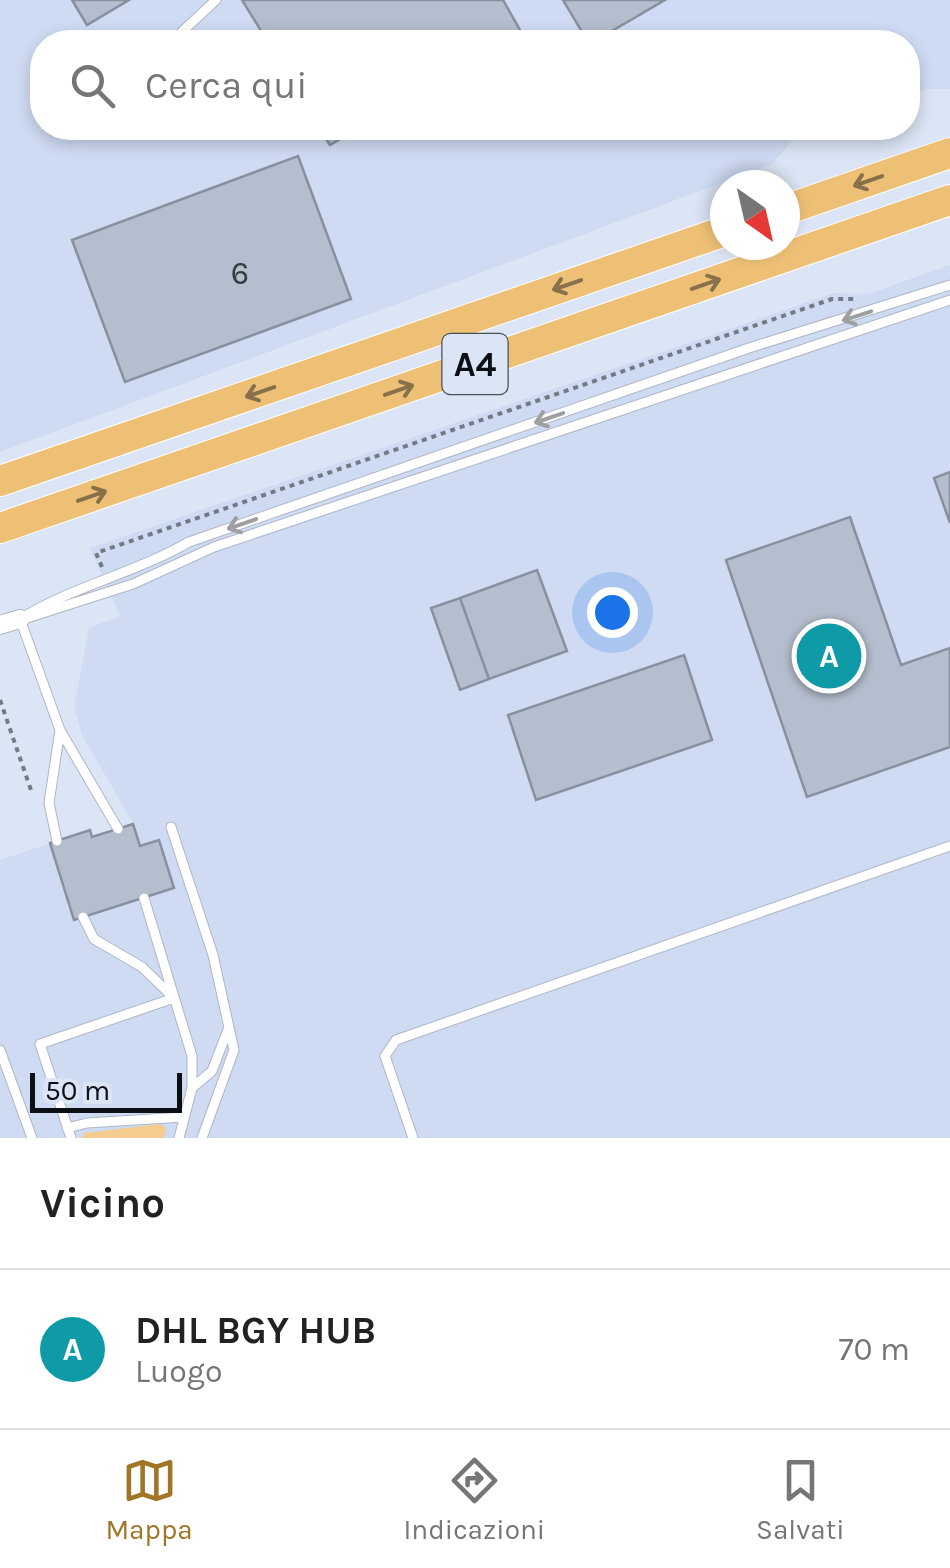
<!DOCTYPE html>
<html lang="it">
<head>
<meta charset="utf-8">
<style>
  :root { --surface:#fff; --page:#f6f6f6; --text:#222; --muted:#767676; --line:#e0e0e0; --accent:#a07525 }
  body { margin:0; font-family:Karla,sans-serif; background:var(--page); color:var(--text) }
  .compass { position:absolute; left:710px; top:170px; width:90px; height:90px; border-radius:50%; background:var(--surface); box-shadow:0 5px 15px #0003; rotate:146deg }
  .scale { position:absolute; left:30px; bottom:25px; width:152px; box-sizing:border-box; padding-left:10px; border:5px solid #0c0f14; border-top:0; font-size:28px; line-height:35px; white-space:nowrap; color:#0c0f14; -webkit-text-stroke:8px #dce5f5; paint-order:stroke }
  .you { position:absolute; left:612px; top:612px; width:35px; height:35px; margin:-25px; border:8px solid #fff; border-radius:50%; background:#1a73e8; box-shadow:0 0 0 15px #1a73e833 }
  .badge { display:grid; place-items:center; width:65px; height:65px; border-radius:50%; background:var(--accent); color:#fff; font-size:32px; font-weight:700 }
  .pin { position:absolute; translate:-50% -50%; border:5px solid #fff; box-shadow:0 2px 10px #0006 }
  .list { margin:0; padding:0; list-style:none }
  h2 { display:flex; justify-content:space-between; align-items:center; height:130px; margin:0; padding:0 40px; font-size:42px }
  h2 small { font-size:32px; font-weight:400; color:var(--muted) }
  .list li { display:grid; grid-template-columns:65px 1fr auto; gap:30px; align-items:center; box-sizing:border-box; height:160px; padding:0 40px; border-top:2px solid var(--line) }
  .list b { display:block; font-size:38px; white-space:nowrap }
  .list p { margin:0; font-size:32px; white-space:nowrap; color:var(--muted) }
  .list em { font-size:32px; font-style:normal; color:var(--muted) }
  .icon { flex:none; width:55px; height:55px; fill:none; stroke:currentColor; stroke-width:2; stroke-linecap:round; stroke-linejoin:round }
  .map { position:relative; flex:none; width:950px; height:1138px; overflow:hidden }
  .search { position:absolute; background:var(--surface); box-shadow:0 5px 15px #0003; left:30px; right:30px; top:30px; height:110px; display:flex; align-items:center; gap:25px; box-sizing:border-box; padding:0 35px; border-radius:40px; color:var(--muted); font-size:38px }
  .sheet { height:290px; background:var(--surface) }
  nav { display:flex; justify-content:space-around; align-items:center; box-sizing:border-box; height:140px; border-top:2px solid var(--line); background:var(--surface); font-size:28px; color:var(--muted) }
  nav a { display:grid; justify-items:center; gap:5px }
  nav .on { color:var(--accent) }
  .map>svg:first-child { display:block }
  .built { fill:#cfdbf3 }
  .green { fill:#f4cc8e }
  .building { fill:#b5bece; stroke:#8890a0; stroke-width:2.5 }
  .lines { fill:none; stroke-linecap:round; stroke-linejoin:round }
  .service-casing { stroke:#aeb6c6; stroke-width:11 }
  .minor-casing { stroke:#aeb6c6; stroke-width:20 }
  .motorway-casing { stroke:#fff; stroke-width:32 }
  .path { stroke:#747a84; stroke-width:4; stroke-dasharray:5 5; stroke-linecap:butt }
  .service { stroke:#fff; stroke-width:9 }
  .minor { stroke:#fff; stroke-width:18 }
  .motorway { stroke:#eec076; stroke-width:30 }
  .oneway { stroke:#88704a }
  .oneway2 { stroke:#9e9fa1 }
  .labels { text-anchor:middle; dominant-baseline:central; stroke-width:8; stroke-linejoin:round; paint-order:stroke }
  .number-label { font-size:32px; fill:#363b42 }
  .shield { fill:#dce5f5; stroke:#4a4f58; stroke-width:2.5 }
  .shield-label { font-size:35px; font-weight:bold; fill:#0c0f14 }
</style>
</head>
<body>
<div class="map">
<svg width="950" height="1138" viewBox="0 0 950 1138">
  <rect width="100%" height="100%" fill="#dce5f5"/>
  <!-- built -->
  <path class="built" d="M0,0H950V89H928L908,96V42H42V128H816L798,134L772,164L0,452Z
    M950,265V1138H0V860L90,830L92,837L133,823L82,735L74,707L89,628L120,616L90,548L834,293L868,294Z"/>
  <!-- green -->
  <path class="green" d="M160,1124L166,1128L164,1138H81L85,1133Z"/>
  <!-- building -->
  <path class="building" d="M72,0H129L87,25Z
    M242,0H503L520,30L499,42H268Z
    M563,0H665L593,42H588Z
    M319,128H359L330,145Z
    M298,156L351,299L125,382L72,240Z
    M950,472V523L934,478Z
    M850,517L901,665L950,648V747L807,797L726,560Z
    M537,570L567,651L489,679L460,598Z
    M460,598L489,679L460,690L431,608Z
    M684,655L712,740L536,800L508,715Z
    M133,824L140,846L159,840L174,888L74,920L50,843L90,830L92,837Z"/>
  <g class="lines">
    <defs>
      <path id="service" d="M171,42L216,0
        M27,618L133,584L214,547L950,300
        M20,619C71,587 133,574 189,542L752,347L950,285
        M20,619L60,730L118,829
        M171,827L213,955L234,1050L202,1138
        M57,841L49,803L60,730
        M144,898L192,1056V1088L179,1138
        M83,917L94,939L142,967L172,996
        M0,1050L32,1138
        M192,1088L212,1071L229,1027
        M67,1128L87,1123L184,1117
        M71,1138L40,1044L174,998
        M413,1138L385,1056L396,1040L950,846"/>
      <path id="minor" d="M0,625L20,619"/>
      <path id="motorway" d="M785,210L950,153
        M0,481L725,231
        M0,528L950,200"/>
    </defs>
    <!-- service casing -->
    <use href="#service" class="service-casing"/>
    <!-- minor casing -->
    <use href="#minor" class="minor-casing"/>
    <!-- motorway casing -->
    <use href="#motorway" class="motorway-casing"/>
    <!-- path -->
    <path class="path" d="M102,567L96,553L832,299H854
      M0,700L32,793"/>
    <!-- service -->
    <use href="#service" class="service"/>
    <!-- minor -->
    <use href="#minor" class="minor"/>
    <!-- motorway -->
    <use href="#motorway" class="motorway"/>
  </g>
  <!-- one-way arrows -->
  <defs><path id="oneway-shaft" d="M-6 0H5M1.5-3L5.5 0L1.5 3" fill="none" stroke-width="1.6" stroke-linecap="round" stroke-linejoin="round" transform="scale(2.5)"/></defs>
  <g class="oneway">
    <use href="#oneway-shaft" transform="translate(868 181) rotate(161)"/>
    <use href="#oneway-shaft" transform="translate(706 284) rotate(-19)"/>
    <use href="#oneway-shaft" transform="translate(567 285) rotate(161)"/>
    <use href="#oneway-shaft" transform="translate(399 390) rotate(-19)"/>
    <use href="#oneway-shaft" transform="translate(260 392) rotate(161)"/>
    <use href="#oneway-shaft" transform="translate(92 496) rotate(-19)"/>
  </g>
  <g class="oneway2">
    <use href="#oneway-shaft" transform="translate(857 316) rotate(162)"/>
    <use href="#oneway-shaft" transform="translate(549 418) rotate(161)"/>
    <use href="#oneway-shaft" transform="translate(242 524) rotate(161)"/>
  </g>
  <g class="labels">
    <!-- number labels -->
    <g class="number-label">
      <text x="240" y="273">6</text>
    </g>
    <!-- shield labels -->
    <rect class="shield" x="442.5" y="334" width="65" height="60" rx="8"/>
    <g class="shield-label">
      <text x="475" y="364">A4</text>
    </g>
  </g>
</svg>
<svg class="compass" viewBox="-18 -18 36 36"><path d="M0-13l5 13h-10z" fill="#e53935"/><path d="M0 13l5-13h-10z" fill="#767676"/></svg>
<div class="scale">50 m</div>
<div class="you"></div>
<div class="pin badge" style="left:829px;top:656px;background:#0f9aa8">A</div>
<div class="search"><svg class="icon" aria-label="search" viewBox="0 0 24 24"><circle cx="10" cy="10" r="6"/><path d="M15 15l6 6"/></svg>Cerca qui</div>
</div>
<section class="sheet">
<h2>Vicino<small></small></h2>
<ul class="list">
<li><span class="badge" style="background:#0f9aa8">A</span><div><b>DHL BGY HUB</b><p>Luogo</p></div><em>70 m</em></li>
</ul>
</section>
<nav>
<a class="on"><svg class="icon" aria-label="map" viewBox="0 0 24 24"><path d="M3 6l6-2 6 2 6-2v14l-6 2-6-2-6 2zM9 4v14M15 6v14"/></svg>Mappa</a>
<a><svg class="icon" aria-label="directions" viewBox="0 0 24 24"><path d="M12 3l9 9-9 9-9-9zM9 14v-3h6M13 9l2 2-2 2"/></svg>Indicazioni</a>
<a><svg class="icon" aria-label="saved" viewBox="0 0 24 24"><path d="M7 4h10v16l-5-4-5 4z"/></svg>Salvati</a>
</nav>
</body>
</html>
